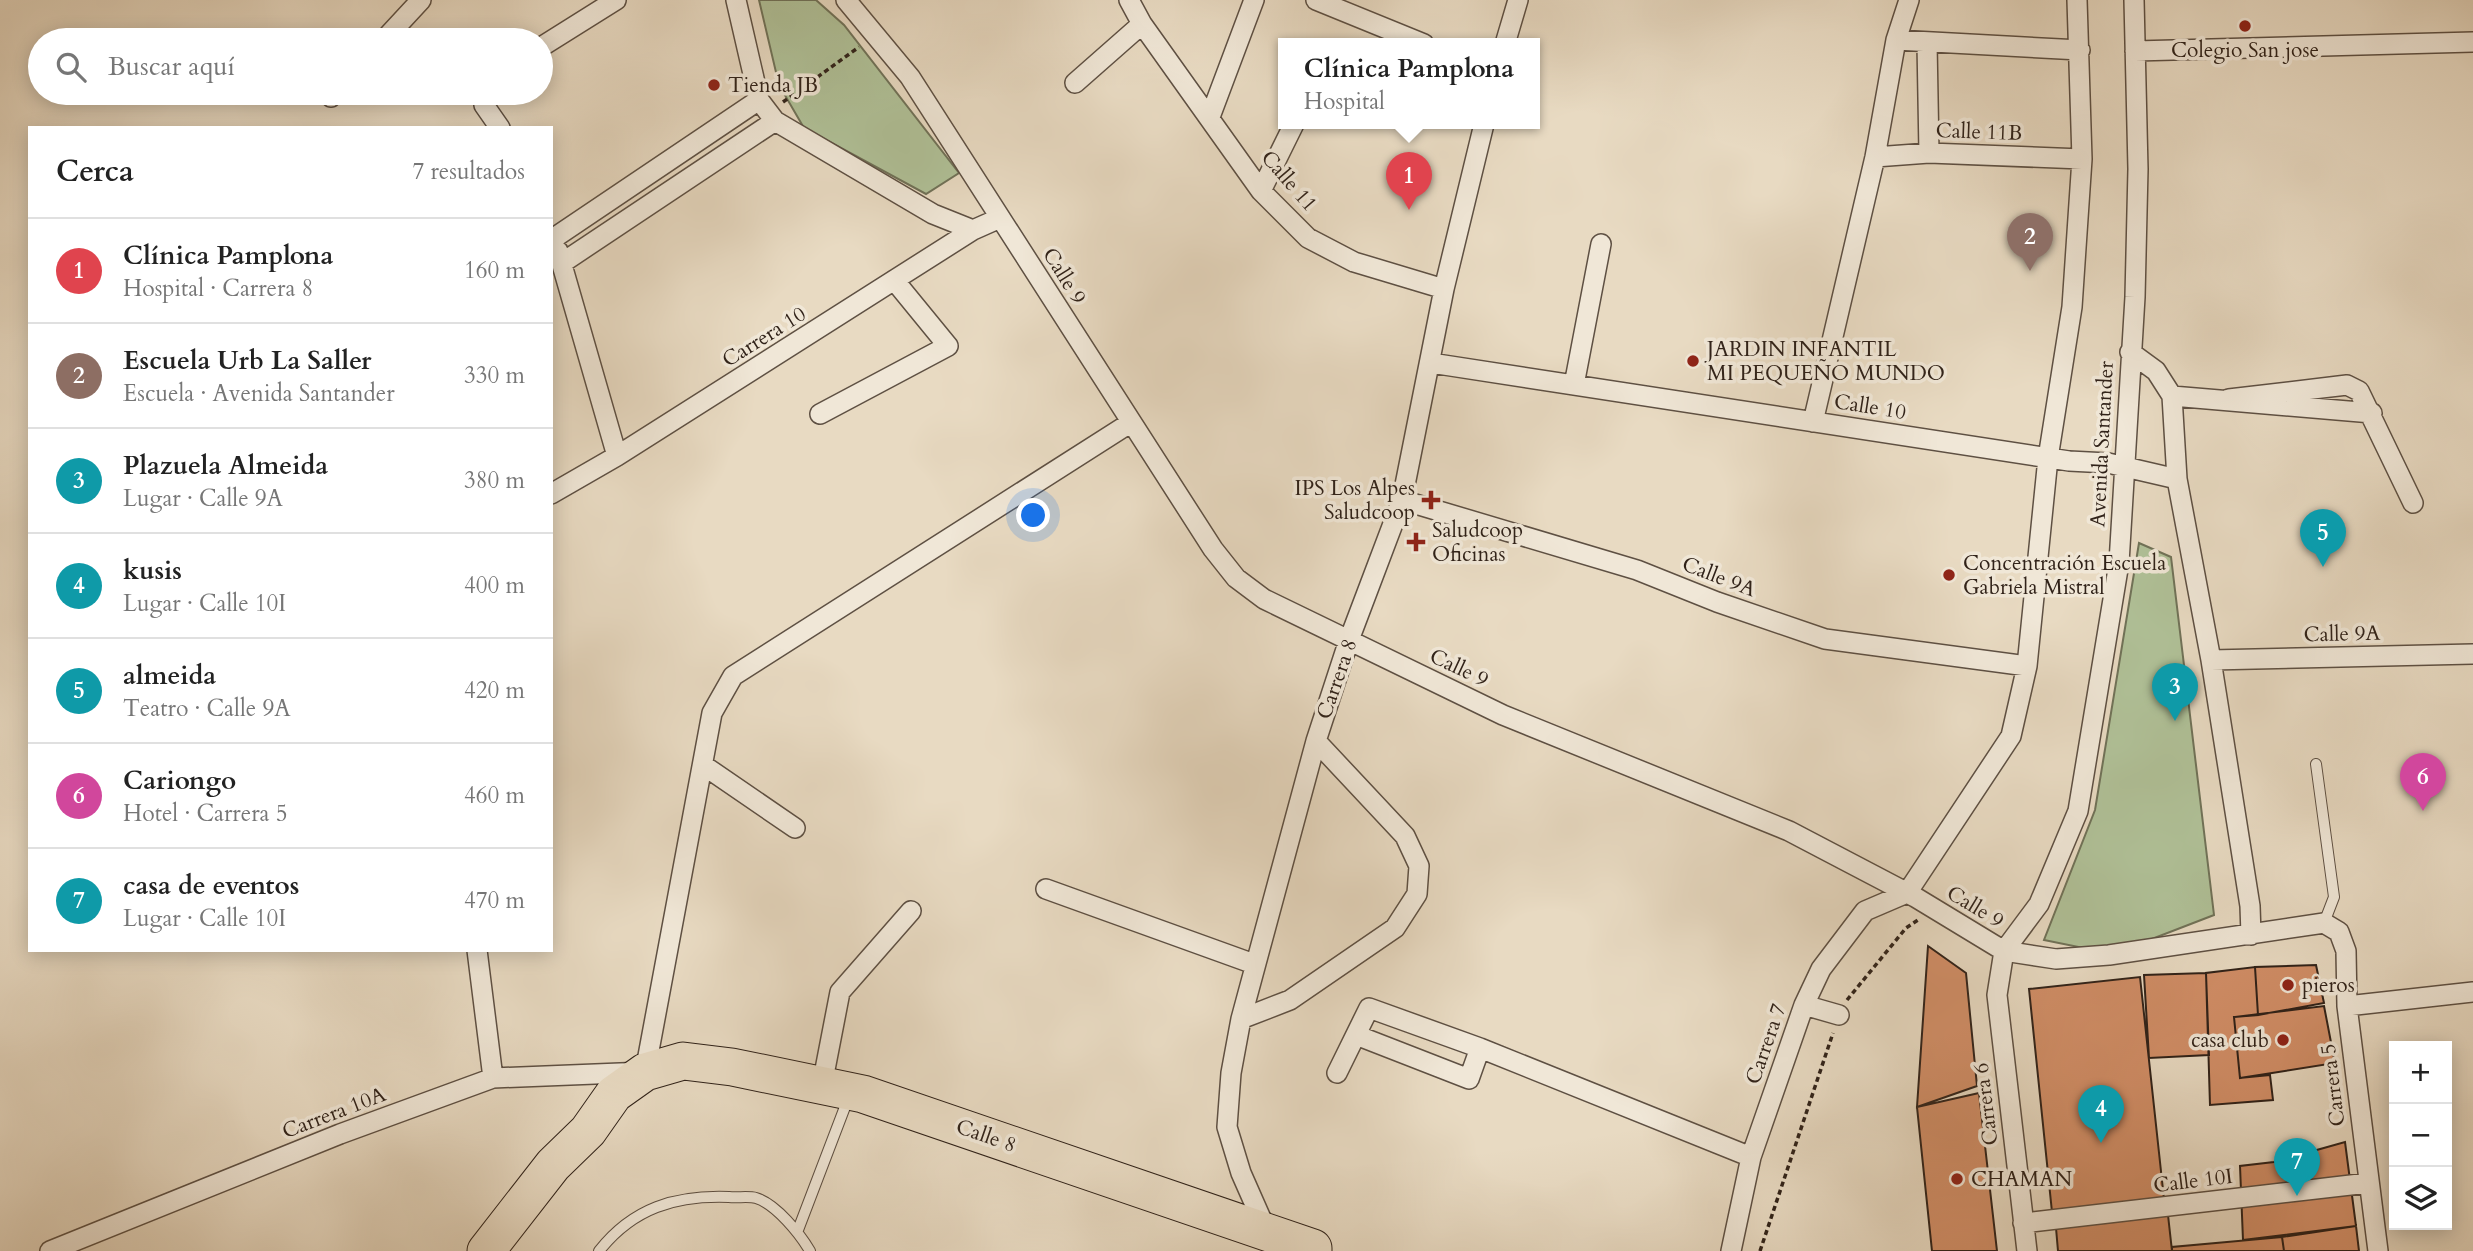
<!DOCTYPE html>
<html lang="es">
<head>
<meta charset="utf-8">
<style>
  :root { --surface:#fff; --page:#f6f6f6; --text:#222; --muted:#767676; --line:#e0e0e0; --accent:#8f2418 }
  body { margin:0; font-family:Cardo,serif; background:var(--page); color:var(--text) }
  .controls { position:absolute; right:21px; bottom:21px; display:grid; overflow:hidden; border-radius:0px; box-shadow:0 4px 18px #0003 }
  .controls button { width:63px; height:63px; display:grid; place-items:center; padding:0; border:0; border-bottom:2px solid var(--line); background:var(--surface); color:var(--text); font:35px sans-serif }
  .you { position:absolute; left:1034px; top:516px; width:24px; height:24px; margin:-18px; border:5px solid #fff; border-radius:50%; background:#1a73e8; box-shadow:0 0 0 10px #1a73e833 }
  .badge { display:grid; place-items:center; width:46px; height:46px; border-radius:50%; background:var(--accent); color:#fff; font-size:23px; font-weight:700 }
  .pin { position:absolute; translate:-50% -58px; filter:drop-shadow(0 2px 4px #0008) }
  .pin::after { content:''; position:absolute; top:37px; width:24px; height:21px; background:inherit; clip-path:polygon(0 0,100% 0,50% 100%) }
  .popup { position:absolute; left:1278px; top:38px; width:262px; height:91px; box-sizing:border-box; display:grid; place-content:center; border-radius:0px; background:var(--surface); filter:drop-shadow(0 2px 5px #0005); font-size:23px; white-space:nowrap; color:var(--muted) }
  .popup b { font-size:26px; color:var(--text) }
  .popup::after { content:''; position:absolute; left:50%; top:100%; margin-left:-14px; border:14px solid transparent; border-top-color:var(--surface) }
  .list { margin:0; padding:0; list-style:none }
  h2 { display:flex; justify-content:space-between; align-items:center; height:91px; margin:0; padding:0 28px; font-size:30px }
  h2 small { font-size:23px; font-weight:400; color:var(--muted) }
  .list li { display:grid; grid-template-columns:46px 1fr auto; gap:21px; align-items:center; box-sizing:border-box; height:105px; padding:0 28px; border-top:2px solid var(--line) }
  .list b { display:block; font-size:26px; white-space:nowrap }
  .list p { margin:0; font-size:23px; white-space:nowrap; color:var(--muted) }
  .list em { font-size:23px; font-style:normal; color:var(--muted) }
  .icon { flex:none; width:38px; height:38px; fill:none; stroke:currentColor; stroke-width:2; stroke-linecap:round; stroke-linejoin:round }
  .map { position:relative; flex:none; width:2473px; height:1251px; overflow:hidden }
  .search { position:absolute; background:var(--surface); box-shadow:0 4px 18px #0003; left:28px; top:28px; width:525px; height:77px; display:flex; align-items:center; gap:18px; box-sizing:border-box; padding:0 24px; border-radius:38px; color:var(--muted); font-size:26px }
  .panel { position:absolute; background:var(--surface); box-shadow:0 4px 18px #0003; left:28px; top:126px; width:525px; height:826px; border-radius:0px }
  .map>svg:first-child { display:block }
  .green { fill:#b0c198; stroke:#707258; stroke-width:2 }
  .building { fill:#d18e67; stroke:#302219; stroke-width:2 }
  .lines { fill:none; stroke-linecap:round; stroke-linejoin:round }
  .lane-casing { stroke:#5e5043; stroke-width:12 }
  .street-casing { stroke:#5e5043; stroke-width:22 }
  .highway-casing { stroke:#302219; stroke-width:39 }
  .path { stroke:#302219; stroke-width:3.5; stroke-dasharray:5 3.5; stroke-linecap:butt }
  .lane { stroke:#f0e7d7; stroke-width:10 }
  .street { stroke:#f0e7d7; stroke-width:19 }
  .highway { stroke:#e8dac2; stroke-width:37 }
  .poi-dot { fill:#8f2418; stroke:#f0e7d7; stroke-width:2.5 }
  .labels { text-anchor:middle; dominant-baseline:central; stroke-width:7; stroke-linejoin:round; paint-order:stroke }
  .poi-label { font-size:21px; fill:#302219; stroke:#f0e7d7; text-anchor:start }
  .street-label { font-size:21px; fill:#302219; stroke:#f0e7d7 }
</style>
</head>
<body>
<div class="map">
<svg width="2473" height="1251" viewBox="0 0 2473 1251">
  <rect width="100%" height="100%" fill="#e8dac2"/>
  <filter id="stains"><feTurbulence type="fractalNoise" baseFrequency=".00286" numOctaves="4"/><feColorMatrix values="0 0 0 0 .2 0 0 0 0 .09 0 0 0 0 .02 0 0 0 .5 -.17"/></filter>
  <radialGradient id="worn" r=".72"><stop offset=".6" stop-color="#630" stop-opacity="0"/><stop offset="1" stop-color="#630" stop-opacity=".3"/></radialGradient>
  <!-- green -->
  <path class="green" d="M759,0H816L844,25L959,173L926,194L804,128L779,85Z
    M2139,543L2171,557L2214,915L2113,954L2044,940L2095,810Z"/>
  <!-- building -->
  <path class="building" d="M1928,946L1966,973L1977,1086L1917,1107Z
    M2316,965L2324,1003L2258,1015L2255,967Z
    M2255,967L2258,1015L2234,1017L2240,1078L2270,1075L2273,1100L2210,1105L2206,973Z
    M2206,973L2209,1055L2149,1058L2144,975Z
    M2140,977L2164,1199L2052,1212L2029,989Z
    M2324,1006L2335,1063L2240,1078L2234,1017Z
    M1979,1093L1997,1251H1932L1917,1107Z
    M2345,1142L2356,1226L2243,1240L2240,1166L2274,1162Z
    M2168,1215L2172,1251H2058L2056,1228Z
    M2356,1226L2359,1251H2284L2282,1237Z
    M2282,1237L2284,1251H2172V1247Z"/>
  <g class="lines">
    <defs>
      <path id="lane" d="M2316,764L2334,897L2324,923
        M798,1230L848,1099
        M599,1251C633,1208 675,1195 729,1197C737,1198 749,1196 756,1198C776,1204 800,1234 810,1251"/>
      <path id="street" d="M736,0L759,100L775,121L933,214L973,230
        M846,0L910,77L1213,549L1236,578L1264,599L1503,715L1789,831L1915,897L2004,951L2056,959L2109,955L2324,923L2339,932L2346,951L2347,1006L2378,1251
        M1129,0L1142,24L1261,191L1308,238L1354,262L1444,289
        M1316,0L1424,44
        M384,40L421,0
        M1896,40L2080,50
        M1927,43L1929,153
        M1505,44L1518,0
        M541,47L616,0
        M2135,51L2473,42
        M1075,83L1142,24
        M483,93L484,105L500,128
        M331,97L335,93
        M1210,117L1254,0
        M1875,157L1929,153L2082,159
        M1261,191L1294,124
        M554,238L759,100
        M558,251L617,456
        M562,263L775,121
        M2130,352L2156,371L2172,396L2177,479L2211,660L2250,906L2251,935
        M1431,363L2069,461L2108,463L2177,479
        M1574,385L1601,244
        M2172,396L2372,413
        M2229,399L2347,385L2359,391L2413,503
        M820,414L948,346L894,280
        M1813,422L1875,157L1896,40L1909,0
        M551,494L617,456L973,230L1000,218
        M1402,500L1637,570L1717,602L1825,639L2027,666
        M2211,660L2473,654
        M703,765L795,828
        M1046,889L1254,964
        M477,950L493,1078
        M1804,1005L1839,1015
        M2347,1006L2473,992
        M1241,1019L1290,1000L1395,928L1417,894L1419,866L1405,836L1316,741
        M1356,1035L1469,1079L1480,1048
        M1337,1073L1369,1008L1480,1048L1751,1157
        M822,1085L840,992L911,911
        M2023,1223L2368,1183
        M1267,1232L1241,1173L1227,1127L1231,1073L1241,1019L1316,741L1349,640L1402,500L1444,289L1484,124
        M50,1251L340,1134L493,1078L645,1072L712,713L733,676L1130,423
        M1731,1251L1751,1157L1804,1005L1821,969L1865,911L1907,893L2011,736L2027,666L2048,458L2072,307L2082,159L2077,0
        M2027,1251L1997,995L2004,951L2039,904L2078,811L2119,563L2135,297L2138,169L2134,0"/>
      <path id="highway" d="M486,1251L553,1165L588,1131L614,1094L645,1072L683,1061L732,1067L863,1094L1313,1248V1251"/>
    </defs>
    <!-- lane casing -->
    <use href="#lane" class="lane-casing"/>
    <!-- street casing -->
    <use href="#street" class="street-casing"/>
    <!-- highway casing -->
    <use href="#highway" class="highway-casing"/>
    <!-- path -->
    <path class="path" d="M783,102L859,47
      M1847,1000L1906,928L1918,920
      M1760,1251L1833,1033"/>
    <!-- lane -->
    <use href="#lane" class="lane"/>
    <!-- street -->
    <use href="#street" class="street"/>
    <!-- highway -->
    <use href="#highway" class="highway"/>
  </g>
  <!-- markers -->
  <g class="poi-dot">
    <circle cx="2245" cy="26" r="7"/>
    <circle cx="714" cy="85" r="7"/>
    <circle cx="1693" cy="361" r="7"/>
    <path d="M1427.5 489.5h7v7h7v7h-7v7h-7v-7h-7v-7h7z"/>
    <path d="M1412.5 531.5h7v7h7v7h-7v7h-7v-7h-7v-7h7z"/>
    <circle cx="1949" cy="575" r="7"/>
    <circle cx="2288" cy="985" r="7"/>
    <circle cx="2283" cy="1040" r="7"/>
    <circle cx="1957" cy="1179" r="7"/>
  </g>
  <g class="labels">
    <!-- poi labels -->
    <g class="poi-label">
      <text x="2245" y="50" text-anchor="middle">Colegio San jose</text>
      <text x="728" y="85">Tienda JB</text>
      <text x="1707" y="349">JARDIN INFANTIL<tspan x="1707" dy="24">MI PEQUEÑO MUNDO</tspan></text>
      <text x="1415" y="488" text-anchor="end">IPS Los Alpes<tspan x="1415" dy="24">Saludcoop</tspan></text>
      <text x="1432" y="530">Saludcoop<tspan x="1432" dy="24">Oficinas</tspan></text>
      <text x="1963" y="563">Concentración Escuela<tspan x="1963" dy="24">Gabriela Mistral</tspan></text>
      <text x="2302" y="985">pieros</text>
      <text x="2269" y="1040" text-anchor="end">casa club</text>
      <text x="1971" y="1179">CHAMAN</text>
    </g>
    <!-- street labels -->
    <g class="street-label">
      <text transform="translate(1979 132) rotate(2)">Calle 11B</text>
      <text transform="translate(1289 181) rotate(49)">Calle 11</text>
      <text transform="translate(1064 276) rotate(58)">Calle 9</text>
      <text transform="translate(764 337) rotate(-32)">Carrera 10</text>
      <text transform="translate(1870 407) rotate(9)">Calle 10</text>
      <text transform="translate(2102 444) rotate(-87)">Avenida Santander</text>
      <text transform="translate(1719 577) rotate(21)">Calle 9A</text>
      <text transform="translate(2342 634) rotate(-1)">Calle 9A</text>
      <text transform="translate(1459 668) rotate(25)">Calle 9</text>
      <text transform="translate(1337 679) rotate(-71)">Carrera 8</text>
      <text transform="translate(1975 907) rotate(31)">Calle 9</text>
      <text transform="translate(1766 1044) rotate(-71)">Carrera 7</text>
      <text transform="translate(2333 1085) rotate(-97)">Carrera 5</text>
      <text transform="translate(1986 1104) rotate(-97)">Carrera 6</text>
      <text transform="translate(334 1113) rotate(-21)">Carrera 10A</text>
      <text transform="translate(986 1136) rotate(19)">Calle 8</text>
      <text transform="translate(2193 1181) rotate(-7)">Calle 10I</text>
    </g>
  </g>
  <rect width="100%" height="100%" filter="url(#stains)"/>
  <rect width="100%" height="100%" fill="url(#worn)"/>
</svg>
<div class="controls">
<button>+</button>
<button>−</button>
<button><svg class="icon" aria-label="layers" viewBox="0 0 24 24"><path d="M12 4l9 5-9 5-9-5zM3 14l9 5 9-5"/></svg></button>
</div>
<div class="you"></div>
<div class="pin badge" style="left:1409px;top:210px;background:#e0444e">1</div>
<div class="popup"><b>Clínica Pamplona</b>Hospital</div>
<div class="pin badge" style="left:2030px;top:271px;background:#8d6e63">2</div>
<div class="pin badge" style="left:2175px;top:721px;background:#0f9aa8">3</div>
<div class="pin badge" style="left:2101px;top:1143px;background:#0f9aa8">4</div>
<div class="pin badge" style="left:2323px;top:567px;background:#0f9aa8">5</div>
<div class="pin badge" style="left:2423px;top:811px;background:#d1479c">6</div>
<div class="pin badge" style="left:2297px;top:1196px;background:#0f9aa8">7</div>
<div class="search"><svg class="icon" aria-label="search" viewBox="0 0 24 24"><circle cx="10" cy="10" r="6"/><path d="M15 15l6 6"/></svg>Buscar aquí</div>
<section class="panel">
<h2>Cerca<small>7 resultados</small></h2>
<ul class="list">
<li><span class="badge" style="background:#e0444e">1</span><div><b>Clínica Pamplona</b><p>Hospital · Carrera 8</p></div><em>160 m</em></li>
<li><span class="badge" style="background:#8d6e63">2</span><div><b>Escuela Urb La Saller</b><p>Escuela · Avenida Santander</p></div><em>330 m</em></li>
<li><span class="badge" style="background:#0f9aa8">3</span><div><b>Plazuela Almeida</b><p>Lugar · Calle 9A</p></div><em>380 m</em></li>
<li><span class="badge" style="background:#0f9aa8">4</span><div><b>kusis</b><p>Lugar · Calle 10I</p></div><em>400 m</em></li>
<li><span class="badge" style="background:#0f9aa8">5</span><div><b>almeida</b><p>Teatro · Calle 9A</p></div><em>420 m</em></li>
<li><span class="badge" style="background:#d1479c">6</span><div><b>Cariongo</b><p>Hotel · Carrera 5</p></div><em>460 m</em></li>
<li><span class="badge" style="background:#0f9aa8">7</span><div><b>casa de eventos</b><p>Lugar · Calle 10I</p></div><em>470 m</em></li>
</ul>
</section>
</div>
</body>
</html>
